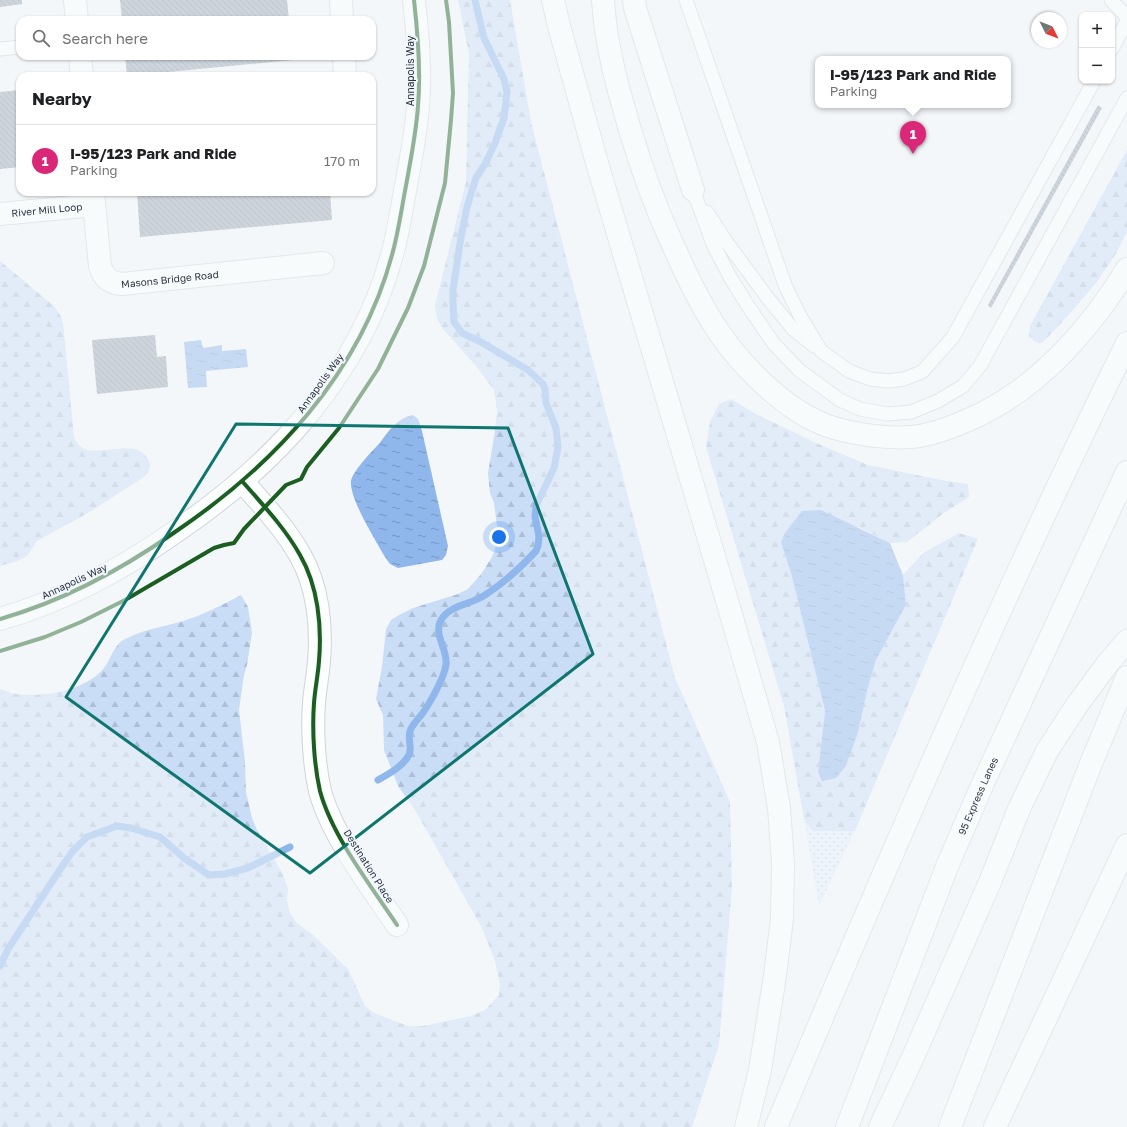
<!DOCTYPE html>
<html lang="en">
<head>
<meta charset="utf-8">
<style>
  :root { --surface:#fff; --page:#f2f2f2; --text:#202124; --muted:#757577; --line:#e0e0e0; --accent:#db2777 }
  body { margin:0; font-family:"Golos Text",sans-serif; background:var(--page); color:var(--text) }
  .controls { position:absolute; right:12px; top:12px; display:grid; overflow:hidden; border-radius:8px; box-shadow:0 1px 3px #0004 }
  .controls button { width:36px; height:36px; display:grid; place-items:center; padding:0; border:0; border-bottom:1px solid var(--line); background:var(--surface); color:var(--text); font:20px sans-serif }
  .compass { position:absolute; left:1031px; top:12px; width:36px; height:36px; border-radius:50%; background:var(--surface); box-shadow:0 1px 3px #0004; rotate:132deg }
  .you { position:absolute; left:499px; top:537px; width:14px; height:14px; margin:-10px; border:3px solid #fff; border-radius:50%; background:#1a73e8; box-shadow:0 0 0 6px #1a73e833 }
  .badge { display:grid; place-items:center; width:26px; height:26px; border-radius:50%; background:var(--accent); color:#fff; font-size:13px; font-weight:700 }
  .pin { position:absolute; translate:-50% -33px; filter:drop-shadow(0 1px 2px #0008) }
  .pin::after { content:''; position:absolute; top:21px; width:14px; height:12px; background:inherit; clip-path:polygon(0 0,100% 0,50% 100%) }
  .popup { position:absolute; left:815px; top:56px; width:196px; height:52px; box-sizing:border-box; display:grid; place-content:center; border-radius:8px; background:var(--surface); filter:drop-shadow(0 1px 3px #0005); font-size:13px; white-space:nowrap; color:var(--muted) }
  .popup b { font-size:15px; color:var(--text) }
  .popup::after { content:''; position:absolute; left:50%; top:100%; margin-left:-8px; border:8px solid transparent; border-top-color:var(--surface) }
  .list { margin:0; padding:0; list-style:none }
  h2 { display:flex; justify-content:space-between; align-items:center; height:52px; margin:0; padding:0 16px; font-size:17px }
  h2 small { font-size:13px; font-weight:400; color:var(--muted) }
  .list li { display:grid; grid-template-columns:26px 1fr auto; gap:12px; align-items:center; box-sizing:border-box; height:72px; padding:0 16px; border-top:1px solid var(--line) }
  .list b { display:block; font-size:15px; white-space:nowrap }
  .list p { margin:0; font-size:13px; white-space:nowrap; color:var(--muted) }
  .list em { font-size:13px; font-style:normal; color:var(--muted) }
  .icon { flex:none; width:22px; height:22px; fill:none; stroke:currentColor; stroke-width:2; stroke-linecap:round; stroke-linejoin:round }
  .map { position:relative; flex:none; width:1127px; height:1127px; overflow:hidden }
  .search { position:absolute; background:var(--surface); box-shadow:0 1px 3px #0004; left:16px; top:16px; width:360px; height:44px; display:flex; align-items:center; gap:10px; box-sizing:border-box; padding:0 14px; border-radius:12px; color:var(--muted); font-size:15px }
  .panel { position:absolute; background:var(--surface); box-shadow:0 1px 3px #0004; left:16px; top:72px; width:360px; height:124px; border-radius:12px }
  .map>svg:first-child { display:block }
  .grass { fill:url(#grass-dots) }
  .forest { fill:url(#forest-firs) }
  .water { fill:url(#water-ripples) }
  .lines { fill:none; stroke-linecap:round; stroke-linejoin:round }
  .stream { stroke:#8fb7eb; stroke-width:7 }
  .building { fill:url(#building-back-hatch) }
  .service-casing { stroke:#cfd4db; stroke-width:15 }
  .minor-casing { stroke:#cfd4db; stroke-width:24 }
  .tertiary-casing { stroke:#cfd4db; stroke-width:24 }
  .motorway-casing { stroke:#cfd4db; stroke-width:24 }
  .service { stroke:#fdfefe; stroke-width:13 }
  .minor { stroke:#fdfefe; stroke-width:22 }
  .tertiary { stroke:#fdfefe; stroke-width:22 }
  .motorway { stroke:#fdfefe; stroke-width:22 }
  .cycleway-casing { stroke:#f2f7fc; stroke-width:6 }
  .cycleway { stroke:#1b5e20; stroke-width:4 }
  .marked { fill:none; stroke:#0f766e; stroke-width:3; stroke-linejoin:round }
  .labels { text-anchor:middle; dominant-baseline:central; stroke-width:4; stroke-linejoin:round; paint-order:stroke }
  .street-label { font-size:10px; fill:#2b343f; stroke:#f2f7fc }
</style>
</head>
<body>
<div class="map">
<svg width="1127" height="1127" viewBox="0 0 1127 1127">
  <defs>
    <pattern id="grass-dots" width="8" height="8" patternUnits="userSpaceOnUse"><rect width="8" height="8" fill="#e4eefb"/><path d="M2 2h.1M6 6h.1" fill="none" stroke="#c4cdd8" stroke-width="1.8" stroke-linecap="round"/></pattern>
    <pattern id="forest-firs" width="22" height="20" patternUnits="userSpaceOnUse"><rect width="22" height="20" fill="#c9ddf7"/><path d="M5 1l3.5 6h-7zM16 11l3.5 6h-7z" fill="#adbed5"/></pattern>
    <pattern id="water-ripples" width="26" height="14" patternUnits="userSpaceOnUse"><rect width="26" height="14" fill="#8fb7eb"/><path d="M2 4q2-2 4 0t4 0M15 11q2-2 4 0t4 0" fill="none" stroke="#7596c0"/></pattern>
    <pattern id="building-back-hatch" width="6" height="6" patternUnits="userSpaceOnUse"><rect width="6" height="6" fill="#9da8b6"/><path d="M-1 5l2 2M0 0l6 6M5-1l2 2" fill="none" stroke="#808a95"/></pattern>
  </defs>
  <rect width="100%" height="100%" fill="#f4f7fa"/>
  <!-- grass -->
  <path class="grass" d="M804,819L813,831H855L819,906Z"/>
  <!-- forest -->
  <path class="forest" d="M458,0H510L531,122L675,678L730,802L732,887L719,1045L692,1127H0V689C4,690 8,692 11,693C39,699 86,691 104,668C111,659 114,644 125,639C142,630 162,627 180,622C203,615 220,606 241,595L248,607L252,633L247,665L244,675L239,710L245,761L246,792L252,818L257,830L283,874L288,889L287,900L289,911L296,922L313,935L348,969L365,1006L374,1013L408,1026H423L471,1016L485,1010L499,995L500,984L495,961L481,926L415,810L398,786L384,750L383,715L376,699L382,667L386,629L391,620L399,615L413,608L458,594L468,589L482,573L492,557L495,550L498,533L494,503L490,493L488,473L495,431L497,411L494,390L475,365L442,328L437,318L435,305L466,182L469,54Z
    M1127,150V232L1115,255L1097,282L1066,318L1042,343L1035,342L1029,336L1030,326Z
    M0,261L55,307L60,315L63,322L74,437C77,443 80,448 87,450C106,454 139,438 149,461C152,468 148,472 144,477L88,513L37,541L28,555L24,558L18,561L0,566Z
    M731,399L756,414L814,442L868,465L946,481L968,484L969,497L944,513L907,542L890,543L859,527L781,542L791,573L825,711L818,772L867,691L876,660L906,605L903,575L923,553L959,533L978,539L855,831H813L804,819L784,706L706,447L710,422L719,404Z"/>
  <!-- water -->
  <path class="water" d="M201,340L203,348L222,345V351L246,349L248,367L206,371L207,387L188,388L184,342Z
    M413,415L418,419L422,431L448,546L446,555L442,560L398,568L390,564L385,557C376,541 349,498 351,481C353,471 371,452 379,444C388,432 397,418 413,415Z
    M821,510L890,543L903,575L906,605L876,660L867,691L858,732L846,766L836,778L822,781L818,772L825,711L791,573L781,542L788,529L802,511Z"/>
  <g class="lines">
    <!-- stream -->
    <path class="stream" d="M378,780C390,773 400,768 407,758C414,749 407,741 410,731C412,725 418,719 422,714C430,703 444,678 446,665C448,649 433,635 441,620C451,604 471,605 485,595C504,583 520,568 536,551L538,546L539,536L535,517L536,506L554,468L558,447L556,428L546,403L545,389L543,384L528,370L481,342L462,333L454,322L453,302V290L460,243L467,207L476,178L485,164L496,141L497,137L504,118L507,92L504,79L484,38L475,0
      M0,966L8,949L59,871L72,852L87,837L117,826L131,828L160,837L184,858L209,875L225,874L248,868L290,847"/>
  </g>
  <!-- building -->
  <path class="building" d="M0,0H22V4L0,7Z
    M120,0H287L289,20H122Z
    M125,56H292L293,60L127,76Z
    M20,90V167L0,169V92Z
    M1098,105L1102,108L991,308L988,305Z
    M137,192H330L332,220L140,237Z
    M155,335L157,357L166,356L168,387L97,394L92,340Z"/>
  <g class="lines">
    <defs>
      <path id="service" d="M686,0L785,285L799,314L821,351L849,371L870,379L888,381L904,379L922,372L953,337L1094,81
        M1111,0L1127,17
        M0,49L20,47
        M1112,49L1127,21
        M693,190L713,244L730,277L748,306L774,344L800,371L840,400L860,409L887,414L911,412L938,401L963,386L980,366L1127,98
        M707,212L725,240L767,297L793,329L814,346"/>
      <g id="minor">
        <path d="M75,0L77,20"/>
        <path d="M341,0L342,20"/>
        <path d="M80,56L82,76"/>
        <path d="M344,56L345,76"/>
        <path id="s1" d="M93,192L100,266C103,277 110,283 122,284L323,263"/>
        <path id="s2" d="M0,214L94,205"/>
        <path d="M242,481C262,504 285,528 300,555C318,586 322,626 319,661C318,675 315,689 314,703C312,730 314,765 320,791C332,836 371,886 397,925"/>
      </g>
      <path id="tertiary" d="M0,619C63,601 121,570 175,532C274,465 360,374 392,255C398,234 401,212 405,191C410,163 416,135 418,106C421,71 418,35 414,0"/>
      <g id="motorway">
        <path d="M553,0L559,26L597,163L721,580L768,742L779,808L783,863L782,919L775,976L760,1070L746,1127"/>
        <path d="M603,0C605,33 612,66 621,98C632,139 645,179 661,218C676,252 691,287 711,320C733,357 777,403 816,421C840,433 884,439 910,437C930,436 950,428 968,420C1036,391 1089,331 1127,269"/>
        <path d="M634,0L635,8L693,190"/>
        <path d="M776,1127C887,863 1000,600 1127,343"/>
        <path id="s3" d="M847,1127L948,864L984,781L1127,472"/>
        <path d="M880,1127L913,1057L990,882L1019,809L1047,751L1077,705L1108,663L1127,641"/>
        <path d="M950,1127L1090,766L1127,677"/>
        <path d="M995,1127L1127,845"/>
      </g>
    </defs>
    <!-- service casing -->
    <use href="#service" class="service-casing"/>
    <!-- minor casing -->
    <use href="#minor" class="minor-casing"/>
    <!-- tertiary casing -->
    <use href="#tertiary" class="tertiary-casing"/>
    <!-- motorway casing -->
    <use href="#motorway" class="motorway-casing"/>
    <!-- service -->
    <use href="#service" class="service"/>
    <!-- minor -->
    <use href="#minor" class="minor"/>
    <!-- tertiary -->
    <use href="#tertiary" class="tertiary"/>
    <!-- motorway -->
    <use href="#motorway" class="motorway"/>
    <defs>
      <path id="cycleway" d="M242,481C262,504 285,528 300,555C318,586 322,626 319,661C318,675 315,689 314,703C312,730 314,765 320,791C332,836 371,886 397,925
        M0,619C63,601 121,570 175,532C274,465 360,374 392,255C398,234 401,212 405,191C410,163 416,135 418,106C421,71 418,35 414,0
        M0,651L45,637L81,622L125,600L214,548L224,545L234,543L244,529L286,485L301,479L307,467L339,428L378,369L408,308L424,266L445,183L451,120L453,93L449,22L446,0"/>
    </defs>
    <!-- cycleway casing -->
    <use href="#cycleway" class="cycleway-casing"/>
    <!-- cycleway -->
    <use href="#cycleway" class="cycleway"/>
  </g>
  <!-- marked area -->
  <path d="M0 0H1127V1127H0ZM236,424L508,428L593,654L310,873L66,697Z" fill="#f4f7fa" fill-opacity=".55" fill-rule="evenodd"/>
  <path class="marked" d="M236,424L508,428L593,654L310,873L66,697Z"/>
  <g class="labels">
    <!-- street labels -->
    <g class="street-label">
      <text transform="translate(410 71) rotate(-90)">Annapolis Way</text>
      <text stroke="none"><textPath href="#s2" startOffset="47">River Mill Loop</textPath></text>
      <text stroke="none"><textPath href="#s1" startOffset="153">Masons Bridge Road</textPath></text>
      <text transform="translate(320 383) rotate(-54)">Annapolis Way</text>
      <text transform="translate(74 581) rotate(-25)">Annapolis Way</text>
      <text stroke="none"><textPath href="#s3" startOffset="356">95 Express Lanes</textPath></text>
      <text transform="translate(369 866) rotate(58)">Destination Place</text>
    </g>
  </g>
</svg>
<div class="controls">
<button>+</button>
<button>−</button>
</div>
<svg class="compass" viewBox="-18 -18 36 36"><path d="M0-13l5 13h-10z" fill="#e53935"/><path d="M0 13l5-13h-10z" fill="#757577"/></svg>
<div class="you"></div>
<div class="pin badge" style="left:913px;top:154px">1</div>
<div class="popup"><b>I-95/123 Park and Ride</b>Parking</div>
<div class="search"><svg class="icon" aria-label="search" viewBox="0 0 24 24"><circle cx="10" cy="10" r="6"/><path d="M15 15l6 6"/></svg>Search here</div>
<section class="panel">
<h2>Nearby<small></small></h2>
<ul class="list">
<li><span class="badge">1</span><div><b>I-95/123 Park and Ride</b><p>Parking</p></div><em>170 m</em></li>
</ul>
</section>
</div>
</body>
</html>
